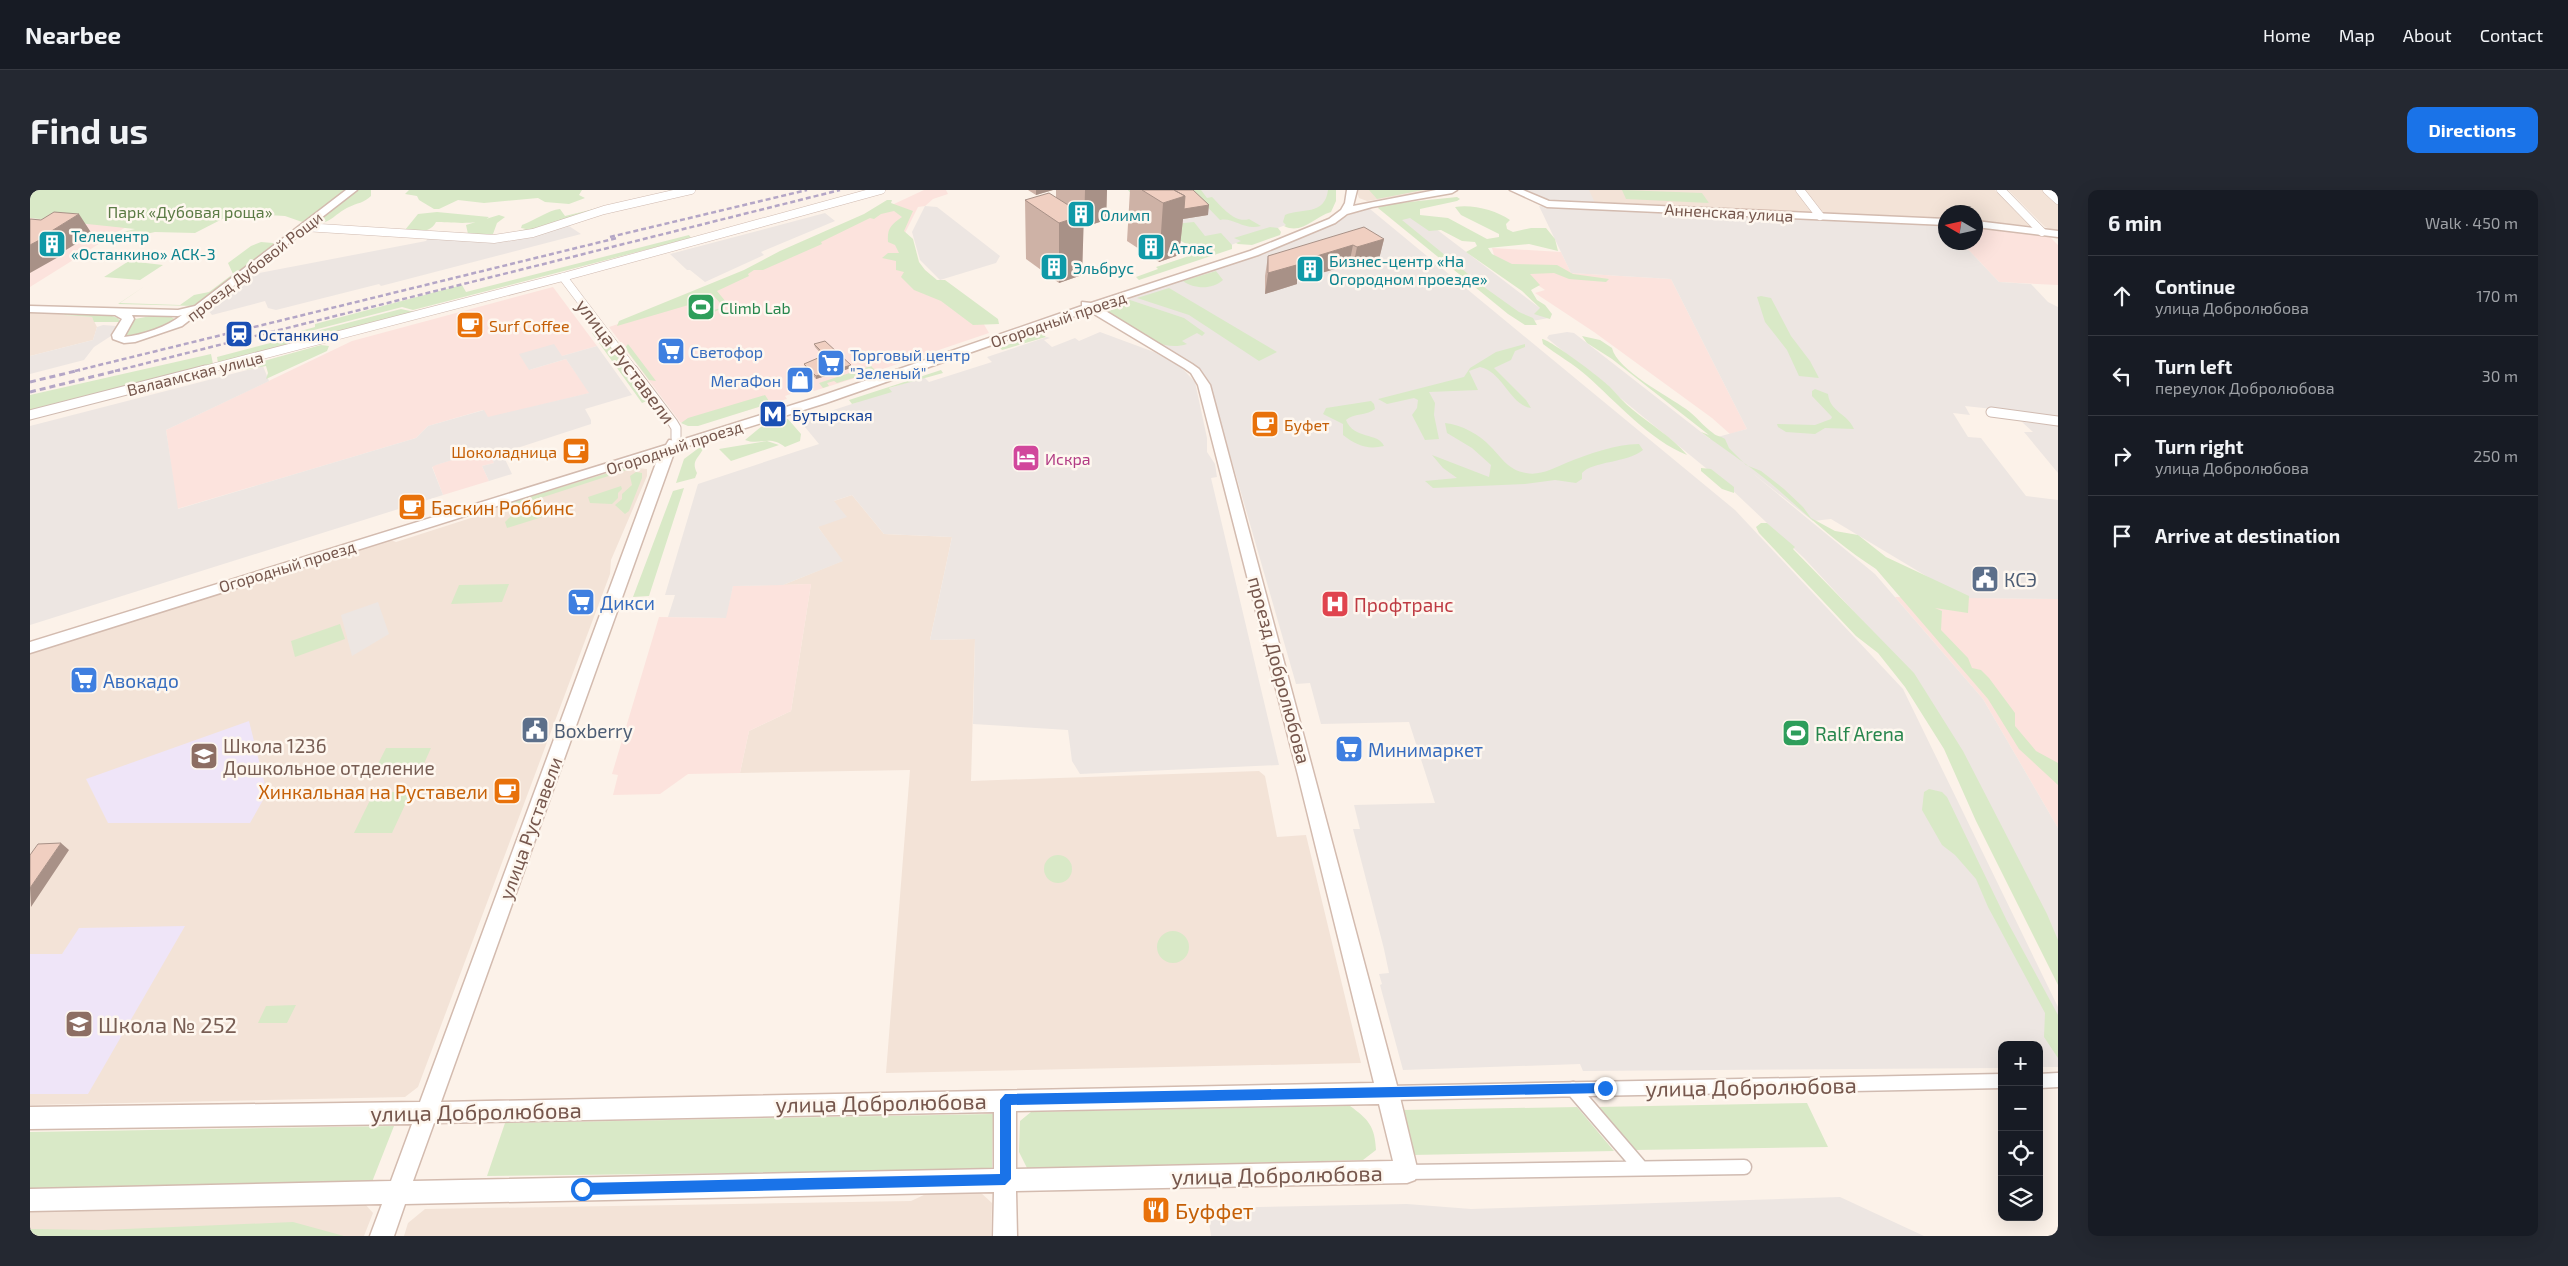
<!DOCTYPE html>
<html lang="en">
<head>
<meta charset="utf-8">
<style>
  :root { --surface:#171b24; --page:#242831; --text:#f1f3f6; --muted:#9ea1a6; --line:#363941; --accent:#1a73e8 }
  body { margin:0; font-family:"Exo 2",sans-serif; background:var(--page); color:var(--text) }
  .controls { position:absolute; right:15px; bottom:15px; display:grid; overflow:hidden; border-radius:10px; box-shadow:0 5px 20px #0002 }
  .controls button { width:45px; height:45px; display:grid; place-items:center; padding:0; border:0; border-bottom:1px solid var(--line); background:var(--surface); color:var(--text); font:25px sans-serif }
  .compass { position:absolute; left:1908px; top:15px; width:45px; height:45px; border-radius:50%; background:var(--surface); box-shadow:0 5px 20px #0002; rotate:279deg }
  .stop { position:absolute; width:15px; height:15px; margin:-11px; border:4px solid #1a73e8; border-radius:50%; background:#fff }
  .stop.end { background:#1a73e8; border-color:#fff; box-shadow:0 1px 5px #0008 }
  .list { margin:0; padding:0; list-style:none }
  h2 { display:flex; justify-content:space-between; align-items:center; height:65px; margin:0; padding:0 20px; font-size:21px }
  h2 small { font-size:16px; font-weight:400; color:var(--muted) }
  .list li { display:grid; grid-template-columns:32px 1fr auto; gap:15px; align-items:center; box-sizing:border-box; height:80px; padding:0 20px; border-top:1px solid var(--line) }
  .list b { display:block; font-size:19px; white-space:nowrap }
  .list p { margin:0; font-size:16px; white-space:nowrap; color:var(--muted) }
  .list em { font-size:16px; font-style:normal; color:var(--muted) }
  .icon { flex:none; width:28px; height:28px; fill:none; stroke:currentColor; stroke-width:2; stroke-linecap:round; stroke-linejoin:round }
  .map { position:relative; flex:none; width:2028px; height:1046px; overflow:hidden; border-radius:10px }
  header { display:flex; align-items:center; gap:30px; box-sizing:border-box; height:70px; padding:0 25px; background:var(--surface); border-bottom:1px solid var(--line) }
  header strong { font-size:24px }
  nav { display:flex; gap:28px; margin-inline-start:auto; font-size:18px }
  .intro { display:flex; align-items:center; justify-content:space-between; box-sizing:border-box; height:120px; padding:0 30px }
  h1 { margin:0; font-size:35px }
  .button { padding:12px 22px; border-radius:10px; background:var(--accent); color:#fff; font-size:18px; font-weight:700 }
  main { display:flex; gap:30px; padding:0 30px }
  aside { flex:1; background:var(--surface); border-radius:10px; box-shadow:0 5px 20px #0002 }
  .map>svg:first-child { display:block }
  .residential { fill:#f3e3d7 }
  .commercial { fill:#fce3dd }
  .industrial { fill:#ede6e2 }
  .education { fill:#efe5f8 }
  .green { fill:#d9e9c7 }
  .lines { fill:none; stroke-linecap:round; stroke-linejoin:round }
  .street-far2-casing { stroke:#d0bbb1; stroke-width:9 }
  .street-far1-casing { stroke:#d0bbb1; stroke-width:11 }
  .street-casing { stroke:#d0bbb1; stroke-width:17 }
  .secondary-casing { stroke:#d3bbaf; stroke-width:3 }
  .street-far2 { stroke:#fff; stroke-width:8 }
  .street-far1 { stroke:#fff; stroke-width:9 }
  .street { stroke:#fff; stroke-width:14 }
  .secondary { fill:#fff; fill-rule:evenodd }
  .rail-far1 { stroke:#b4a6c6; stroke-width:2.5; stroke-dasharray:5 3; stroke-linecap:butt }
  .rail { stroke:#b4a6c6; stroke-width:3; stroke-dasharray:6 4; stroke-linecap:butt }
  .wall { fill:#ceb2a6 }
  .shaded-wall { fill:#a89187 }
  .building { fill:#f0cfc1; stroke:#a89187 }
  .route { fill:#1a73e8 }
  .labels { text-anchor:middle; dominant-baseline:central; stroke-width:5; stroke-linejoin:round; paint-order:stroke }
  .far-park-label { font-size:16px; fill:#5b7b45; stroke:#fef7ef }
  .far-street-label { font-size:16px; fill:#76574d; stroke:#fef7ef }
  .far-culture-label { font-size:16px; fill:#0d838f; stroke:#fef7ef; text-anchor:start }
  .far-leisure-label { font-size:16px; fill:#27864d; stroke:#fef7ef; text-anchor:start }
  .far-food-label { font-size:16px; fill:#c56008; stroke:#fef7ef; text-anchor:start }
  .far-transit-label { font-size:16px; fill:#164399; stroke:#fef7ef; text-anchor:start }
  .far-shop-label { font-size:16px; fill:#366cbe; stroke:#fef7ef; text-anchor:start }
  .far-hotel-label { font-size:16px; fill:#b23c85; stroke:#fef7ef; text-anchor:start }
  .street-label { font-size:19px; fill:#76574d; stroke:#fef7ef }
  .food-label { font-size:19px; fill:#c56008; stroke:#fef7ef; text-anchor:start }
  .service-label { font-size:19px; fill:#4e5e75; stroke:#fef7ef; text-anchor:start }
  .shop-label { font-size:19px; fill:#366cbe; stroke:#fef7ef; text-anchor:start }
  .health-label { font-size:19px; fill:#be3a42; stroke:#fef7ef; text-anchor:start }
  .leisure-label { font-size:19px; fill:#27864d; stroke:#fef7ef; text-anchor:start }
  .education-label { font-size:19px; fill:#785e54; stroke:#fef7ef; text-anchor:start }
  .near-education-label { font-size:22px; fill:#785e54; stroke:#fef7ef; text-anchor:start }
  .near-street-label { font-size:22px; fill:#76574d; stroke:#fef7ef }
  .near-food-label { font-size:22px; fill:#c56008; stroke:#fef7ef; text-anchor:start }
</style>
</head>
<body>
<header>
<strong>Nearbee</strong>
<nav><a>Home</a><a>Map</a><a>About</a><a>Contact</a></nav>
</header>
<div class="intro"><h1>Find us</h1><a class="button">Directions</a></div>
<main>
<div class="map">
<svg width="2028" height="1046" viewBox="0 0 2028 1046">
  <rect width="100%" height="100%" fill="#fcf2e9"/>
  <!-- residential -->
  <path class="residential" d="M1326,0H1410L1337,11L1329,8Z
    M1490,0H1965L2000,36L1946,31V22H1916L1915,29L1521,13Z
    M1978,0H2013L2028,14V42L2015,37Z
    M0,122L35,123L34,125L62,127L67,137L63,150L0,166Z
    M598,277L617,279V286L581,370L580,384L388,897L375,907L0,915V464L349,352L358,349L366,352L444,327L441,324L449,321Z
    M822,305L854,344L922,347L900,450L945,449L941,591L1229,581L1235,586L1247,647L1276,645L1331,873L856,883L880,580L710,583L719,541L761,521L781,394L753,395L812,371L788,337L804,311Z
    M950,1002L962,1013L961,1046H374L378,1033L395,1019L881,1011L896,1004Z
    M335,1014L343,1023L334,1046H0V1020Z"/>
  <!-- commercial -->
  <path class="commercial" d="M894,0H916L918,4L903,9L895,16L888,17L875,43L878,65L952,131L959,143L838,184L784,201L780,197L755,206L757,209L663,236L650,232L579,137L627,121L712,85Z
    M0,28L96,37L0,97Z
    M1946,37L2018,45L2028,55V95L1969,92L1932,53L1946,52Z
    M1462,58L1531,62L1541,83L1641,89L1717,239L1700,244L1682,228L1564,142L1505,103L1515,100L1464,65Z
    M523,97L567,156L532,166L499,180L536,169L560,203L458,228L453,220L398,236L386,248L147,319L136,240L322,151Z
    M458,259L464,273L452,276L459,291L413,305L402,276Z
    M781,394L761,521L719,541L710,583L658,584L630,604L583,605L588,585L582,584L629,427L695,428L703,396Z
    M1865,407L2028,409V638L1953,509Z"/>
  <!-- industrial -->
  <path class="industrial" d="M1098,0H1304L1294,21L1179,63Z
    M1493,0H1559L1565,13L1518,11Z
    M1365,12L1372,13L1519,125V128L1502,131L1495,129L1350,17Z
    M895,16L907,17L970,66L966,73L910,90L890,70L882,42Z
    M1509,16L1915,35L1916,52L1932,53L1969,92L2001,94L2018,112L2028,117V226L1935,216L1940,225L1923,223L1938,247L1951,248L1996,306L2028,310V409L1933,408L1801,329L1783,331L1721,282L1845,384L1953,509L2028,638V756L1885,487L1774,368L1699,297L1517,148L1519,145L1537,142L1544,143L1680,249L1717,239L1641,89L1541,83Z
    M1332,19H1340L1705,320L1873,499L2028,817V877H2009V855H1972V878L1553,881L1550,874L1373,880L1350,795L1352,794L1349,784L1359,783L1354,759L1323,639H1330L1324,615L1405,613L1379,532L1291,534L1280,493L1266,494L1180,195L1169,180L1069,118L1235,61L1281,43Z
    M795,23L805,31L731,62L734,65L675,92L660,80H657L640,64Z
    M536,34L551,44L351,96L349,94L246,120L238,118L235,111L182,125L178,120L219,88L217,87L219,85L396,51L398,48L460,53L506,44Z
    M73,135L87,136L81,146L64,157L54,170L0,184V166L63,150L67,137Z
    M1070,142L1124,162L1150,176L1165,192L1177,248V262L1185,274L1187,287L1181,288L1249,575L1050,584L1042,571L1038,540L943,534L945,449L900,450L922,347L854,344L822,305L804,311L817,327L788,337L813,371L753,395L703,396L696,428L638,427L645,405H635L668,294L789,254L770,231L828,212L826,209L894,187L899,192L962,172L957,167L1017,147L1020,148L1014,150L1022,157L1045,148L1049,151Z
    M524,154L532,166L567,156L602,205L555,219L561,230V234L472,263L482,284L459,291L452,276L464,273L458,259L406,275L402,277L413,305L0,435V236L233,176L239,191L136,240L148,319L386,248L398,236L454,220L458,227L559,203L536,169L499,180L489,164Z
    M1992,232L2028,235V283L1994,242H2003Z
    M348,412L359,444L322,466L311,425Z
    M1810,1007L1894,1046H1181L1177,1018L1377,1014L1441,1019Z"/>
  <!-- education -->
  <path class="education" d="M219,531L237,603L220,633H78L56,589Z
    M155,736L58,904H0V764H32L49,738Z"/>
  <!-- green -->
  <path class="green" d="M0,0H320L275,33L255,26L204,23L165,43L125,42L79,52L78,50L89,43L105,39L0,28Z
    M326,0H341V6C334,13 327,13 319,17C307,22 300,34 286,34L285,32Z
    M379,0H552L549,5L555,8L539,14L515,12L508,8L454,13L428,10L409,19H404L389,10L387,6L375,4Z
    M643,0H655L510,39L485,42L496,39L491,38L492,35C503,31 519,20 530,19L535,26Z
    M1098,0H1102L1134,35L1164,32L1175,46L1191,43L1202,55V59L1109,90L1106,87L1128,79L1126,77L1162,65L1160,56L1133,41Z
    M1161,0H1171L1177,8L1182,7C1191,16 1205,34 1219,29L1231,36C1214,41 1204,27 1190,30Z
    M1298,0H1306V11L1301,22C1284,27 1272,45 1254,36L1256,35L1253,32L1255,25C1271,18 1295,26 1298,0Z
    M1339,0H1393L1347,9Z
    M1592,0L1672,3L1679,13L1596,9Z
    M1427,7L1430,9L1427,11L1390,19V25L1418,28L1457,49L1469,47V44L1431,25L1425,17C1442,14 1466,20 1480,30L1476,34L1477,39L1483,42L1501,38H1516L1525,49L1528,61L1499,54L1458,58L1462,64L1482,74L1527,75L1543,84L1579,89L1576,92L1539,89L1524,83L1500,84L1510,95L1501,100L1507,110L1515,115L1522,124L1520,129L1504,124L1510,118L1492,101L1436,62L1447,56L1445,52L1432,51L1411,40L1399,41L1380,28L1372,30L1454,97L1489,122L1503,128L1507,135H1495L1478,124L1348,18L1350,15Z
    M857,10H862L861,13L883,21L874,41L883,49L889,72L895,80L907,90H915L968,129L969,134L943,135L911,111L884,100L871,87L874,82L866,80V71L852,68L858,63H869L865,55L858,52C857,38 861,35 872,27L864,21L851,24L844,29L840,28L791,52L792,54L733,80H724L718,84L719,86L687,101L696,112L703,113L680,124V121L691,118L692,115L681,103L660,110L662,114L587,136L589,131L714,80L750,61L834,24Z
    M407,22L459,27C450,36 419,32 406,32C400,44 387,41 375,40L388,24Z
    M469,25L475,27L467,33L463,44H438L436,35Z
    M1240,37L1248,38L1251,42L1250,45L1222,55L1208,54L1206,53L1211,51L1204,48Z
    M659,45L661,48L383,120L372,117L261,146L260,144L285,137V134L432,95L436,102Z
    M231,52L243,53L245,55L165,116L88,114L115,96L90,113L150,115L164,105L179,102L203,84L198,73L221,56Z
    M102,69L110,70L107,72L133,75L110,90L74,87Z
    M1186,81L1193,90C1182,100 1164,99 1153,91Z
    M1139,98L1247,162L1229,171L1159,125L1107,108Z
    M1731,106L1741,108L1761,146L1780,171L1789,188L1769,186L1757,160L1735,132L1727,107Z
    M1100,110L1154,128L1175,143L1172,146L1167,143L1152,151L1157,154C1128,164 1096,135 1072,120Z
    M371,119L385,122L188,173L187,167Z
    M35,123L79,125L88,128L90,132H64L62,127L34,125Z
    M126,125L140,126L146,130L143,134L106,146H94L105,129Z
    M569,141L618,209L617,211L612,213L562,143Z
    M1010,142L1016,147L972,160L970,158Z
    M1552,146L1570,150L1582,158C1587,180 1638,206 1656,219C1666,226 1673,236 1683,243C1687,247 1689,245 1695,249L1699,258L1716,275L1731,281L1754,299L1773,317L1781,328L1805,341L1828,345L1856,367L1939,406L1938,423L1905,418L1912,421L1911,440L1938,468L1942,478L1951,480L1959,488L1985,523V536L2006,561L2028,573V595L1989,559L1958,509L1846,379C1812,357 1783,331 1753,304C1728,281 1698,262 1671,242L1679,245L1582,169L1557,153Z
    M1512,149C1519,149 1571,188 1579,196C1587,204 1594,213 1603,220C1621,235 1642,247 1657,265C1621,251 1585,211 1557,186C1544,174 1527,165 1513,154Z
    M598,154L626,191L619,190L595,158Z
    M1495,154V157L1485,161L1481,170L1464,178L1496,210L1501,218C1480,215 1472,181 1450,177L1439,181L1448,200L1399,202L1405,213L1404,225L1409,249L1395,250L1382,225L1387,218L1388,210L1384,208L1357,214L1348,209L1434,187L1440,178L1466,162Z
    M291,155L299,156L297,161L236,189L238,183L236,176L214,180L205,179Z
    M181,164L183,174L0,221V205Z
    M841,176L846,181L807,193L804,191L797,193L799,196L793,198L789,193Z
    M911,180L913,183L859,198L862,202L822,214L819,210Z
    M1785,199L1798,204C1800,222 1818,224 1824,239L1795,238L1785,244L1756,242L1748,237L1747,234L1785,235L1801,229L1802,227L1782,206V201Z
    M735,205L739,211L735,215L668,236H658L651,233L658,228Z
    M1341,211L1344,214L1345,219C1336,226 1324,223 1316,230C1324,250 1348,242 1354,256C1337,260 1326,255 1313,245V234L1293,224L1296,218Z
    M754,229H758L771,244L770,251L755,257C739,244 730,256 715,250L732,236Z
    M1415,233C1432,235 1449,244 1461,257C1472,268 1478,280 1496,283C1510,286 1524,278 1536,273C1559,264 1585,254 1609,254L1613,260C1597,273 1563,271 1552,283V289L1546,293L1525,290L1495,294L1403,298L1395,291L1427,288L1413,278L1402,265L1459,287L1461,275L1442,258L1417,243Z
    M737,251L749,255L701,271L689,259Z
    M670,257L673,259C668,269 661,271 667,283L665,288L646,293L654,269Z
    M601,276L597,280L498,312L496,315L481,320L472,318L476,314Z
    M1671,278L1681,279L1704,297V303L1692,299L1671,281Z
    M606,282L612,283V288L599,321L595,324L585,315L592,309V304L602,295L600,286Z
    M591,296L592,299L588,303V308L582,314L560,313L558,307Z
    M654,298L619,406L603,407L643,301Z
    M511,316H519L522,324L477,338L475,332L481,326Z
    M1731,333H1737L1765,357L1763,359L1884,483L1933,561L2017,724L2028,750V795L1946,631L1914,559L1875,497L1848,463L1826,446L1729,343L1726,337Z
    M479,394L472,412L421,414L429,395Z
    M310,434L315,449L265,467L261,451Z
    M356,558H401L392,578H346Z
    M1899,599L1912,602L1917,607L1977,731L2028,825V868L2014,847L2015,823L1958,717L1946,689L1925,665L1912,655L1892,620L1894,602Z
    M344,602H381L362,643H324Z
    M1014 679a14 14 0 1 1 28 0a14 14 0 1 1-28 0Z
    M1127 757a16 16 0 1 1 32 0a16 16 0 1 1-32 0Z
    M266,815L257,833H228L236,816Z
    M1777,913L1798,957L1605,960L1568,917Z
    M1320,916C1338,929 1345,936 1346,960L1333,970L997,978L989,962L990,931L1001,922Z
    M1547,917L1584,961L1382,965L1372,920Z
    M963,924L962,980L457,986L475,933Z
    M364,936L342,992L0,998V942Z
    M263,1032L314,1046H0V1039L72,1040Z"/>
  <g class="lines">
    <defs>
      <path id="street-far2" d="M1770,0L1790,26
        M1971,0L2012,42
        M2017,0L2028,10
        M274,37L464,49L503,43L574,20L661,0
        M533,87L604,181
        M170,181L533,87L851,0"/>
      <path id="street-far1" d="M603,180L643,233L646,238V248
        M1961,222L2028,231
        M0,225L175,180"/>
      <path id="street" d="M2009,891L2028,890
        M1543,899L1611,978
        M1358,903L1972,891
        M1377,982L1714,977"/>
      <path id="secondary" d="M316,0H327L152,136L105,152L94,153L83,149L82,145L92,129L85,125L0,122V116L148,120L165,116ZM102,125L148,126L152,125C137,137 113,145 94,147L104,129Z
        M1317,0H1327L1323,16L1406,0H1427L1422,3L1342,17L1317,24L1305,33L1228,65L1069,117L1162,174L1169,179L1180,195L1369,903L1388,982L1385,990L1377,993L986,1001L987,1046H963L964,1002L375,1014L364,1046H340L352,1014L0,1021V999L361,991L382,934L0,939V917L390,912L629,265L0,463V452L636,255L639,250L648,251L788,207L1052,116V112L1061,113L1220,61L1299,29L1311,20L1315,13ZM1059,121L1154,178L1161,183L1168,195L1268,585L1344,893L411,912L645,260L796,213ZM1349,914L1363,971L986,979V921ZM964,922V979L383,991L404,933Z
        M1480,0H1493L1519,11L1916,29V35L1517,17Z
        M1946,31L2028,41V47L1946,37Z"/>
    </defs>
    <!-- street-far2 casing -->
    <use href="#street-far2" class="street-far2-casing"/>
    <!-- street-far1 casing -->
    <use href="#street-far1" class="street-far1-casing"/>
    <!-- street casing -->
    <use href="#street" class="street-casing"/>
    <!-- secondary casing -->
    <use href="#secondary" class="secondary-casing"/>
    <!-- street-far2 -->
    <use href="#street-far2" class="street-far2"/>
    <!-- street-far1 -->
    <use href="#street-far1" class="street-far1"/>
    <!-- street -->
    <use href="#street" class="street"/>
    <!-- secondary -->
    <use href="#secondary" class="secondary"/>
    <!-- rail-far1 -->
    <path class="rail-far1" d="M580,47L777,0
      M45,181L587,48
      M85,181L810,0"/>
    <!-- rail -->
    <path class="rail" d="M0,192L50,180
      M0,202L90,180"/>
  </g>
  <!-- wall -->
  <path class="wall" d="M998,0H1023L1006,5Z
    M1026,0H1077L1076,30L1054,37L1053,36L1052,85L1029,93L996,69L995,10L1026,8Z
    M1100,0H1163L1178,25L1153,29L1149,65L1129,72L1097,51Z
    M1354,49L1349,69L1323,77L1319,75L1267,90V94L1235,104V86L1238,66Z
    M784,154L821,178L786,189L775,177L774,174L793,166L785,157Z"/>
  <!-- shaded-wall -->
  <path class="shaded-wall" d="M1006,0H1023L1006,5Z
    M1055,0H1077L1076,30L1054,37Z
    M1155,6L1179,15L1178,25L1153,29L1149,65L1129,72L1133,13Z
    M49,24L62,44L31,63L32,65L0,83V55L15,45Z
    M1054,25L1052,85L1029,93V33Z
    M1354,49L1349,69L1323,77L1327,57Z
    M1323,55L1319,75L1267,90V94L1235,104L1238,83L1267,72Z
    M821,175V178L786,189V186Z
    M31,653L39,660L1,717L0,698Z"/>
  <!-- building -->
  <path class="building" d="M1112,0H1144L1155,6L1133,13Z
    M1144,0H1163L1179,15L1154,19L1155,6Z
    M1019,3L1054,25L1029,33L995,10Z
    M24,22L49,24L15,45H19L0,55V29L11,30Z
    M1334,37L1354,49L1327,57L1323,55L1267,72L1270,74L1238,83V66Z
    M795,151L821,175L786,186L774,174L795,165L784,154Z
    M31,653L0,698V665L8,654Z"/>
  <!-- route -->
  <path class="route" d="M1575,893L1580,898L1575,903L981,915V989L975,995L552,1005L547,999L552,993L970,984V910L975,904Z"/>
  <!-- icons -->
  <defs>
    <symbol id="building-square" viewBox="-11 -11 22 22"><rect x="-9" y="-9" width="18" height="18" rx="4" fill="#0f9aa8" stroke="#fef7ef"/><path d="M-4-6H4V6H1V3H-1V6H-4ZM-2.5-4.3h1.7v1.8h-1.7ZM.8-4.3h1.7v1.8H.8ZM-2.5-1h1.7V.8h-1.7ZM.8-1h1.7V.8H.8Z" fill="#fff"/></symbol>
    <symbol id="stadium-square" viewBox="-11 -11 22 22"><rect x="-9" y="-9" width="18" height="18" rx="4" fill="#2e9e5b" stroke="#fef7ef"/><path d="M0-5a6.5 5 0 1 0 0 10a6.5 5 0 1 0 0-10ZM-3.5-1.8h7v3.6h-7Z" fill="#fff"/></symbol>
    <symbol id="cafe-square" viewBox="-11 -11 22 22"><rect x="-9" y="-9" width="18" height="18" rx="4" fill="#e8710a" stroke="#fef7ef"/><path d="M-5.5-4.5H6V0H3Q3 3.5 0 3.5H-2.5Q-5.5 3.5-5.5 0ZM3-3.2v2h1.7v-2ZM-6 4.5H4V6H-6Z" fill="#fff"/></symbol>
    <symbol id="station-square" viewBox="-11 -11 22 22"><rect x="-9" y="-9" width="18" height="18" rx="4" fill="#1a4fb4" stroke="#fef7ef"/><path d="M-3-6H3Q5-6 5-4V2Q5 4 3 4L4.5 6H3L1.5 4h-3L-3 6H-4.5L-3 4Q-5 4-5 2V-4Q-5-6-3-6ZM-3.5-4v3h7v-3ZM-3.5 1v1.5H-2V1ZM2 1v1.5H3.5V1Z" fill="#fff"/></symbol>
    <symbol id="supermarket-square" viewBox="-11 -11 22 22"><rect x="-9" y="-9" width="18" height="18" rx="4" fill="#3f7fe0" stroke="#fef7ef"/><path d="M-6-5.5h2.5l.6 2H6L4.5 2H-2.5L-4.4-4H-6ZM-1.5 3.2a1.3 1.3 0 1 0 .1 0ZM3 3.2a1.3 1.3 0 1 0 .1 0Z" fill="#fff"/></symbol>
    <symbol id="shop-square" viewBox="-11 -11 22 22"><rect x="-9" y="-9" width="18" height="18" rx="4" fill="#3f7fe0" stroke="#fef7ef"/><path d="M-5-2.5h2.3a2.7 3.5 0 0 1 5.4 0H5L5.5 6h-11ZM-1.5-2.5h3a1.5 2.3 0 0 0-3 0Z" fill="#fff"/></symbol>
    <symbol id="metro-square" viewBox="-11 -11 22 22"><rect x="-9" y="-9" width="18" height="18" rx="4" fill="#1a4fb4" stroke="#fef7ef"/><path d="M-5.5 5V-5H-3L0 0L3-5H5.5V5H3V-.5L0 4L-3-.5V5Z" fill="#fff"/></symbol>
    <symbol id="hotel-square" viewBox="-11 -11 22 22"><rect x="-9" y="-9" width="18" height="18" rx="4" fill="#d1479c" stroke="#fef7ef"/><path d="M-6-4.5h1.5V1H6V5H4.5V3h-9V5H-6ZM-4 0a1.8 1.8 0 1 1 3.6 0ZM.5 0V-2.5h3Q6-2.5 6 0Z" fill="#fff"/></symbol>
    <symbol id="civic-square" viewBox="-11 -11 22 22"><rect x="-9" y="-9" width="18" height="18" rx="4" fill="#5c6f8a" stroke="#fef7ef"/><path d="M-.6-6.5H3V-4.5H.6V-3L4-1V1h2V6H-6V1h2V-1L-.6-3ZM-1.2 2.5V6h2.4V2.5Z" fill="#fff"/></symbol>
    <symbol id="hospital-square" viewBox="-11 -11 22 22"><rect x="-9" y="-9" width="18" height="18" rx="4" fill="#e0444e" stroke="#fef7ef"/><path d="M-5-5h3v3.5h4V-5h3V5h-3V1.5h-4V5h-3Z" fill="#fff"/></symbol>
    <symbol id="school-square" viewBox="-11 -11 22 22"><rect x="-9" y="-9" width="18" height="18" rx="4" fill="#8d6e63" stroke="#fef7ef"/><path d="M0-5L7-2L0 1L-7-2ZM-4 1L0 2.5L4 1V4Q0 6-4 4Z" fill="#fff"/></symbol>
    <symbol id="restaurant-square" viewBox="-11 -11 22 22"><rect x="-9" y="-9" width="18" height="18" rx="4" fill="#e8710a" stroke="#fef7ef"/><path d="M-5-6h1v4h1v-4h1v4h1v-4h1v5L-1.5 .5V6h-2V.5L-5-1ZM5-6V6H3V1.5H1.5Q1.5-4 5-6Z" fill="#fff"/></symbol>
  </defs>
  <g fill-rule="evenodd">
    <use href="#building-square" x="1035" y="8" width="32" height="32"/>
    <use href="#building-square" x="6" y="38" width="32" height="32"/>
    <use href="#building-square" x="1105" y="41" width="32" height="32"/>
    <use href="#building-square" x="1008" y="61" width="32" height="32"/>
    <use href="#building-square" x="1264" y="63" width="32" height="32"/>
    <use href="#stadium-square" x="655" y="101" width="32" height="32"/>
    <use href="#cafe-square" x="424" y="119" width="32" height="32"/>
    <use href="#station-square" x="193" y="128" width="32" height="32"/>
    <use href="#supermarket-square" x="625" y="145" width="32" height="32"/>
    <use href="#supermarket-square" x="785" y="157" width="32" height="32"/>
    <use href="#shop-square" x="754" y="174" width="32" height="32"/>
    <use href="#metro-square" x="727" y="208" width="32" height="32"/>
    <use href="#cafe-square" x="1219" y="218" width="32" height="32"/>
    <use href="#cafe-square" x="530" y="245" width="32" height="32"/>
    <use href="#hotel-square" x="980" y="252" width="32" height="32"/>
    <use href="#cafe-square" x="366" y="301" width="32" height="32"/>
    <use href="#civic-square" x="1939" y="373" width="32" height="32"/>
    <use href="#supermarket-square" x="535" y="396" width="32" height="32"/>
    <use href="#hospital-square" x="1289" y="398" width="32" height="32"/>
    <use href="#supermarket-square" x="38" y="474" width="32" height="32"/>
    <use href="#civic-square" x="489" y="524" width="32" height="32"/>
    <use href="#stadium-square" x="1750" y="527" width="32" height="32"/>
    <use href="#supermarket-square" x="1303" y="543" width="32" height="32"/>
    <use href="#school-square" x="158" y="550" width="32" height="32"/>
    <use href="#cafe-square" x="461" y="585" width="32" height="32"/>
    <use href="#school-square" x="33" y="818" width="32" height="32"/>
    <use href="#restaurant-square" x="1110" y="1004" width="32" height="32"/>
  </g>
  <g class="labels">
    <!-- far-park labels -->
    <g class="far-park-label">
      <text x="160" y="21">Парк «Дубовая роща»</text>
    </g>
    <!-- far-street labels -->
    <g class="far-street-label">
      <text transform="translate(1699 22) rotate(3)">Анненская улица</text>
      <text transform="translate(224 76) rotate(-38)">проезд Дубовой Рощи</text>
      <text transform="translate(1028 129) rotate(-19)">Огородный проезд</text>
      <text transform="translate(165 183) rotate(-14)">Валаамская улица</text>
      <text transform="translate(644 257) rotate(-18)">Огородный проезд</text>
      <text transform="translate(257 376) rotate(-17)">Огородный проезд</text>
    </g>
    <!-- far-culture labels -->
    <g class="far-culture-label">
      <text x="1070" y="24">Олимп</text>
      <text x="41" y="45">Телецентр<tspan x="41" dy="18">«Останкино» АСК-3</tspan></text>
      <text x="1140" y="57">Атлас</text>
      <text x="1299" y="70">Бизнес-центр «На<tspan x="1299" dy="18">Огородном проезде»</tspan></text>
      <text x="1043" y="77">Эльбрус</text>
    </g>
    <!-- far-leisure labels -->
    <g class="far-leisure-label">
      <text x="690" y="117">Climb Lab</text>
    </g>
    <!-- far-food labels -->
    <g class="far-food-label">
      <text x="459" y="135">Surf Coffee</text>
      <text x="1254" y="234">Буфет</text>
      <text x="527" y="261" text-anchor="end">Шоколадница</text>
    </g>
    <!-- far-transit labels -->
    <g class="far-transit-label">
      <text x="228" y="144">Останкино</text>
      <text x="762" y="224">Бутырская</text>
    </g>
    <!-- far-shop labels -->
    <g class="far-shop-label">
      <text x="660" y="161">Светофор</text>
      <text x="820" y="164">Торговый центр<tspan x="820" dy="18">"Зеленый"</tspan></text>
      <text x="751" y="190" text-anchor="end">МегаФон</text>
    </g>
    <!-- far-hotel labels -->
    <g class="far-hotel-label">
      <text x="1015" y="268">Искра</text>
    </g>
    <!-- street labels -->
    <g class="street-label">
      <text transform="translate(596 171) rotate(53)">улица Руставели</text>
      <text transform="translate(1250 480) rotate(75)">проезд Добролюбова</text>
      <text transform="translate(500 638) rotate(-70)">улица Руставели</text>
    </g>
    <!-- food labels -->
    <g class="food-label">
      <text x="401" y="317">Баскин Роббинс</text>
      <text x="458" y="601" text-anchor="end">Хинкальная на Руставели</text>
    </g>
    <!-- service labels -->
    <g class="service-label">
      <text x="1974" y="389">КСЭ</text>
      <text x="524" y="540">Boxberry</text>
    </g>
    <!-- shop labels -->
    <g class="shop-label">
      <text x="570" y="412">Дикси</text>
      <text x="73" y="490">Авокадо</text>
      <text x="1338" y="559">Минимаркет</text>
    </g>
    <!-- health labels -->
    <g class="health-label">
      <text x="1324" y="414">Профтранс</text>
    </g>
    <!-- leisure labels -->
    <g class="leisure-label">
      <text x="1785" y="543">Ralf Arena</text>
    </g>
    <!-- education labels -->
    <g class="education-label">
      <text x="193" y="555">Школа 1236<tspan x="193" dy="22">Дошкольное отделение</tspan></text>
    </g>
    <!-- near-education labels -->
    <g class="near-education-label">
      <text x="68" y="834">Школа № 252</text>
    </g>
    <!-- near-street labels -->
    <g class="near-street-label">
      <text transform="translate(1721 896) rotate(-1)">улица Добролюбова</text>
      <text transform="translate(851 912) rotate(-1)">улица Добролюбова</text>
      <text transform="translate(446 921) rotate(-1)">улица Добролюбова</text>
      <text transform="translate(1247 984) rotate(-1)">улица Добролюбова</text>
    </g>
    <!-- near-food labels -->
    <g class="near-food-label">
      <text x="1145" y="1020">Буффет</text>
    </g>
  </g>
</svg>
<div class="controls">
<button>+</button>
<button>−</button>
<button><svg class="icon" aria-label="locate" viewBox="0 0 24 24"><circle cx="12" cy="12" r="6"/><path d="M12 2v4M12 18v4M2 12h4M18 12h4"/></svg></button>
<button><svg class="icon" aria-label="layers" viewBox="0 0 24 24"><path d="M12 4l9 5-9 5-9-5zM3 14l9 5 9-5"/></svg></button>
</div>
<svg class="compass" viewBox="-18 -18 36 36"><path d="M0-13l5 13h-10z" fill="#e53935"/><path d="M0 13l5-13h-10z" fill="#9ea1a6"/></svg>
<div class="stop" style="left:552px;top:999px"></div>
<div class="stop end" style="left:1575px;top:898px"></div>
</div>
<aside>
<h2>6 min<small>Walk · 450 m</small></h2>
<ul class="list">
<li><svg class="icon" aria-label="ahead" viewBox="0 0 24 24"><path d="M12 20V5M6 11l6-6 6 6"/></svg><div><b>Continue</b><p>улица Добролюбова</p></div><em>170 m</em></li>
<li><svg class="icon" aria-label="left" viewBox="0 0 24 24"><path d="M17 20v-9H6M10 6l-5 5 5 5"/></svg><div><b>Turn left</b><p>переулок Добролюбова</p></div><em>30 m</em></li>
<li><svg class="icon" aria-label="right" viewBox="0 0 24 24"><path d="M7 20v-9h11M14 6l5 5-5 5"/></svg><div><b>Turn right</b><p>улица Добролюбова</p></div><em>250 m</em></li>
<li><svg class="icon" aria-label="arrive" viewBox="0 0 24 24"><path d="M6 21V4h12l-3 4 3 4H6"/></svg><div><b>Arrive at destination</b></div></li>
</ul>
</aside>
</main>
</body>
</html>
